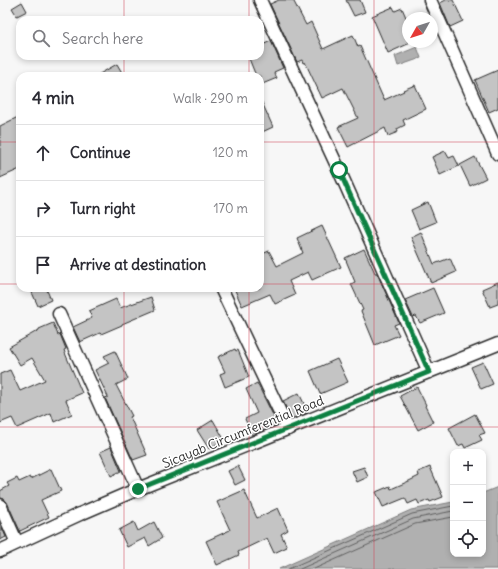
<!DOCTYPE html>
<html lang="en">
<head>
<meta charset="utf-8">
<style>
  :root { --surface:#fff; --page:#f7f7f7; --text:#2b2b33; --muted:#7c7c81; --line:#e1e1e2 }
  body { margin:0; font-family:Delius,sans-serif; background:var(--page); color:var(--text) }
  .controls { position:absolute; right:12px; bottom:12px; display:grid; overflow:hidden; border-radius:8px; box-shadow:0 2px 6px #0003 }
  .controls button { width:36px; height:36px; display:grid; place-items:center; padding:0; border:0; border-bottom:1px solid var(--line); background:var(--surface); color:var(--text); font:20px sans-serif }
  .compass { position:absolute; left:402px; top:12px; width:36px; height:36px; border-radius:50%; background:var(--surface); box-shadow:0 2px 6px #0003; rotate:231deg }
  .stop { position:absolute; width:12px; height:12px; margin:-9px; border:3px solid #0b8043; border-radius:50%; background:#fff }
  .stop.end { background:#0b8043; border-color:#fff; box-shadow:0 1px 4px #0008 }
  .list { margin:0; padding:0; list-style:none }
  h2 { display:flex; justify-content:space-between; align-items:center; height:52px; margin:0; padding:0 16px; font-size:17px }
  h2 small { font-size:13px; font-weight:400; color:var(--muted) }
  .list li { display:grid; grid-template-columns:26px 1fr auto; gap:12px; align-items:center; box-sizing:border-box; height:56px; padding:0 16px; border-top:1px solid var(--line) }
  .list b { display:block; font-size:15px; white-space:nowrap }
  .list em { font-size:13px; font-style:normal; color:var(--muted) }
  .icon { flex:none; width:22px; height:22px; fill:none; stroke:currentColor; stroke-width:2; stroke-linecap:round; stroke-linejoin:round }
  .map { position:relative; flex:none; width:498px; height:569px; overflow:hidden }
  .search { position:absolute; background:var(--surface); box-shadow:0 2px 6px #0003; left:16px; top:16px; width:248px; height:44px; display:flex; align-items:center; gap:10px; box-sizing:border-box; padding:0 14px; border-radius:12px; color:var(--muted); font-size:15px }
  .panel { position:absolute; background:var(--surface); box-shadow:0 2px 6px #0003; left:16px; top:72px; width:248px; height:220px; border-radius:12px }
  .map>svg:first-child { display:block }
  .water { fill:#b0b0b0; stroke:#7b7b7b }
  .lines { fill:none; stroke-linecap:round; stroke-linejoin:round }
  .shore { stroke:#606060; stroke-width:1 }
  .building { fill:#c4c4c4; stroke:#2b2b2b }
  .minor-casing { stroke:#2b2b2b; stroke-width:15 }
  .minor { stroke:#fff; stroke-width:12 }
  .route { stroke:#0b8043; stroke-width:5 }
  .grid { fill:none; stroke:#d1495b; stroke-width:1; stroke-opacity:0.55 }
  .labels { text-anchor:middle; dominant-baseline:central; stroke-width:3; stroke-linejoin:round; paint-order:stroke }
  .street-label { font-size:13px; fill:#2b2b2b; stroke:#fff }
</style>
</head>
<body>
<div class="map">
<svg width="498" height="569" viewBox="0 0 498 569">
  <rect width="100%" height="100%" fill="#f7f7f7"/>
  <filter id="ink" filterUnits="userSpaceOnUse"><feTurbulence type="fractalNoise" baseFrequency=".025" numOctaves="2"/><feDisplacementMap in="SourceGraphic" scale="8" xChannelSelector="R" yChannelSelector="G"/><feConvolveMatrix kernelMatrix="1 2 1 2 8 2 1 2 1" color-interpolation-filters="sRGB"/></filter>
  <g filter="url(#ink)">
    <!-- water -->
    <path class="water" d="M417,47L421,58L398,66L395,56Z
      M498,487V569H279L411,510L453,502V554H483V493Z"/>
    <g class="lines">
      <!-- shore -->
      <path class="shore" d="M288,569L412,514L453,506
        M300,569L413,519L453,511
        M314,569L415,524L453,517"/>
    </g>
    <!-- building -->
    <path class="building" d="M279,0H293L306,25L311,22L323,49L353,35L358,47L360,46L384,100L404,91L403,90L415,85L426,109L403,120L405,125L397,129L398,132L388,136L385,128L348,147L338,127L358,118L343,88L322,98L305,62L303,63L302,60L297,62L270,4Z
      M346,0H360L365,12L354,16Z
      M446,0H453L463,21L450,27L440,3Z
      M22,2L27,11L17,16L12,8Z
      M393,7L395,11L402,8L408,22V44L388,53L372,16Z
      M271,41L283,68L274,72L277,78L260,85V76H256L248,56H260V46Z
      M117,64L124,76H96Z
      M498,70V108L489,112L475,80Z
      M260,98L273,127L260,133Z
      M20,116V169L0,178V126Z
      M445,151L449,158L454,156L459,166L440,175L432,157Z
      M475,157L486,178L470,186L460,165Z
      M428,202L436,222L419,229L411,210Z
      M322,226L341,267L312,280L308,272L289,281L295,295L275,304L270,294L242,306L234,288H260V255L269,251L277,266L303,253L297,238Z
      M421,232L434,264L450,258L456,272L431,283L411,237Z
      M364,249L375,273H377L399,323L394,325L399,335L375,345L361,311L363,310L351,284L355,282L345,258Z
      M498,282V304L490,307L482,289Z
      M30,288H46L51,300L38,306Z
      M433,288L444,313L420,323L416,316L413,317L405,300Z
      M151,297L155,310L122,324V325L101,334L100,333L80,342L73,327L92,318L89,311L116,299L120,308Z
      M53,323L58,335L60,334L66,349L64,350L65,353L82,393L66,400L72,414L54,422L51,413L17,428L12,418L0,423V374L10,370L20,391L45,380L32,358L20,365L9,347L39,330V329Z
      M235,349L236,351L238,350L249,377L225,387L220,374L225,372L218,357Z
      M115,351L128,379L116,385L132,416L130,417L147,455L133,460L105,398L108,397L95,370L109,363L104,356Z
      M337,359L348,382L320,394L310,371Z
      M483,362L493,384L481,389L471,367Z
      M257,383L278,425L252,435L245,419L257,413L246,389Z
      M417,387L426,405L425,406L433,422L418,430L400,396Z
      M299,393L308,412L291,419L283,401Z
      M475,414L485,433L479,435L482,440L465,448L463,444L458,446L449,428Z
      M213,420L224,439L209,449L197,430Z
      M111,447L121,471L111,476L100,452Z
      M238,466L245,480L235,485L228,471Z
      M364,467L368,477L357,482L352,471Z
      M430,467L443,497L430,502L429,500L419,504L417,500L408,504L405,498L383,507L376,492L390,486L391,489L409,481L419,476L418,472Z
      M51,469L61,491L41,500L49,517L20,531L7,502L4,499L0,498V491L9,486L7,483L17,478L19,482L30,477L31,479Z
      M244,490L257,518L278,508L288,530L281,534L287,547L274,553L267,538L238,552L239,555L217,565L206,541L230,530L217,502Z
      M134,522L138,531L154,522L162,538L149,546L145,538L127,547L119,530Z
      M0,523L6,537L0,540Z"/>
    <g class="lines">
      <defs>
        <path id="minor" d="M260,0L339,170L429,372
          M430,0L498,154
          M221,288L288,429
          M59,314L138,489
          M0,505L17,543
          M0,551L80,514L138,489L498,344"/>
      </defs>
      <!-- minor casing -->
      <use href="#minor" class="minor-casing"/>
      <!-- minor -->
      <use href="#minor" class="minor"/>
    </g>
  </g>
  <g class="lines" filter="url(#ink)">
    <!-- route -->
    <path class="route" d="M138,489L429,372L339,170"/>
  </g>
  <!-- grid -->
  <path class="grid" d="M124,0V20M249,0V20M374,0V569M124,56V76M249,56V76M0,142H20M260,142H498M0,284H20M260,284H498M124,288V569M249,288V569M0,427H498"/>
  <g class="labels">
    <!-- street labels -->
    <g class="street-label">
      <text transform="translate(243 432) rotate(-22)">Sicayab Circumferential Road</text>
    </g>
  </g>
</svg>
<div class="controls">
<button>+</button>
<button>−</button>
<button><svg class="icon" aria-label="locate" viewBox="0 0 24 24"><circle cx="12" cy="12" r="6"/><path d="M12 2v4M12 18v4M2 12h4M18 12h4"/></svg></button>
</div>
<svg class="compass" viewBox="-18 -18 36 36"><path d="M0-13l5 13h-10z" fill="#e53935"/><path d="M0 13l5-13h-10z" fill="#7c7c81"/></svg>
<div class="stop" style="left:339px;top:170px"></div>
<div class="stop end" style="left:138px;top:489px"></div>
<div class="search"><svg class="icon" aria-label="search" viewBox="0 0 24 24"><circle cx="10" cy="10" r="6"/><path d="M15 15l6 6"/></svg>Search here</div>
<section class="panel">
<h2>4 min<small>Walk · 290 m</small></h2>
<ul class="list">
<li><svg class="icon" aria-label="ahead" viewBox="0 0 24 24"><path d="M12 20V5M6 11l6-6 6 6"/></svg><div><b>Continue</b></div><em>120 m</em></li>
<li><svg class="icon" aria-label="right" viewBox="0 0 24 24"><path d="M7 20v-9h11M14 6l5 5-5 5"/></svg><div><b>Turn right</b></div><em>170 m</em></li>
<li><svg class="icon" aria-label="arrive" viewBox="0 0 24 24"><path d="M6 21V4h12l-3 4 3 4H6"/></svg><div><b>Arrive at destination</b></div></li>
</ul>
</section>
</div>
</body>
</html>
